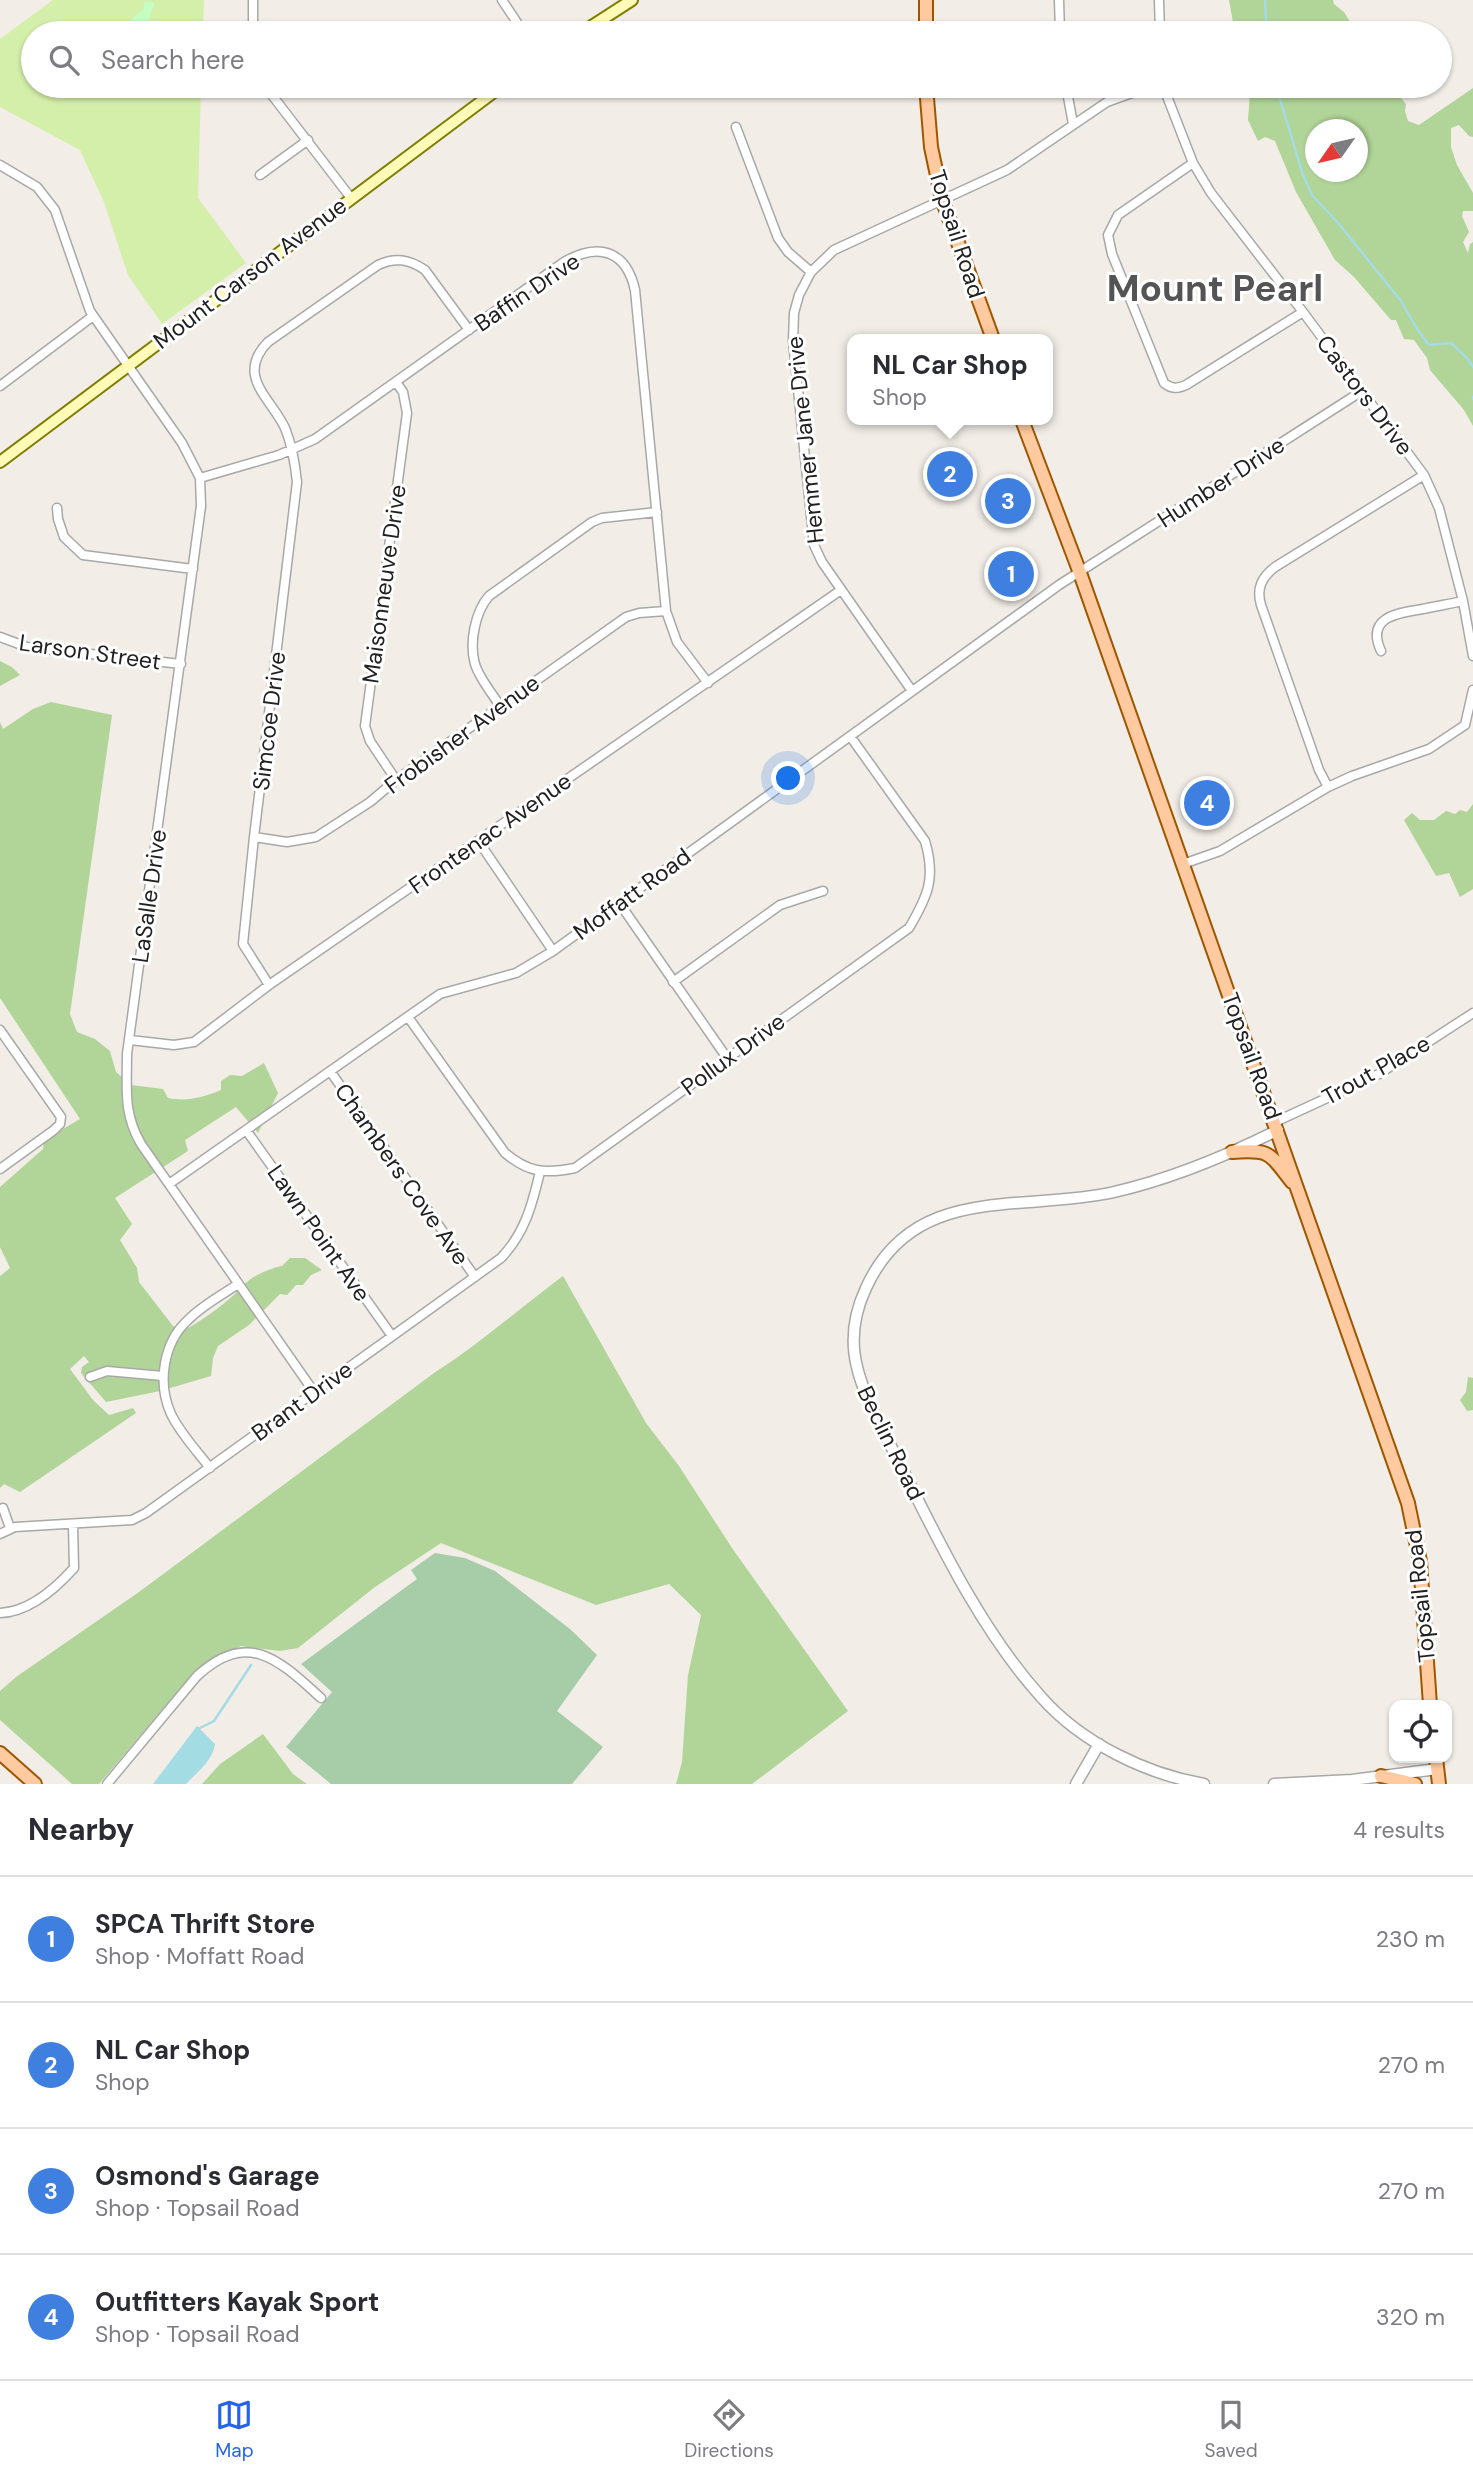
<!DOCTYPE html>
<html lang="en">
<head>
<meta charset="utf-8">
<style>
  :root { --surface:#fff; --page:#f7f7f7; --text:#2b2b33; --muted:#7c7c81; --line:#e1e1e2; --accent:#2563eb }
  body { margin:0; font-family:"DM Sans",sans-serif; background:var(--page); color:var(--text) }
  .controls { position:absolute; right:21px; bottom:21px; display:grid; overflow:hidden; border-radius:14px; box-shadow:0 2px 5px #0004 }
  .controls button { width:63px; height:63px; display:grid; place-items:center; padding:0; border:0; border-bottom:2px solid var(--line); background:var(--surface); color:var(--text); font:35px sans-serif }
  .compass { position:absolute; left:1305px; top:119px; width:63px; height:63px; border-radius:50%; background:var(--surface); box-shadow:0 2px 5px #0004; rotate:236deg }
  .you { position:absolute; left:789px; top:779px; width:24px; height:24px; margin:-18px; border:5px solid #fff; border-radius:50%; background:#1a73e8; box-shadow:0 0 0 10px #1a73e833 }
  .badge { display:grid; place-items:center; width:46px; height:46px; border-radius:50%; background:var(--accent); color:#fff; font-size:23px; font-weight:700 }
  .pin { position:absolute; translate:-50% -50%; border:4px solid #fff; box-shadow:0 2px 7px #0006 }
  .popup { position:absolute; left:847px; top:334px; width:206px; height:91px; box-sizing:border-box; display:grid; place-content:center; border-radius:14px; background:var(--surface); filter:drop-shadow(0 2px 5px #0005); font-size:23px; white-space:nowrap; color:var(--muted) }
  .popup b { font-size:26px; color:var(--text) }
  .popup::after { content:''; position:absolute; left:50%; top:100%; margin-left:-14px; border:14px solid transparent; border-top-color:var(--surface) }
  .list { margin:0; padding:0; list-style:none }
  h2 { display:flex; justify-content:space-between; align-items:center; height:91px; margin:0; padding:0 28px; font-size:30px }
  h2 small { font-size:23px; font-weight:400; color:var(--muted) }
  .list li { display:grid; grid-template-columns:46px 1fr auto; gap:21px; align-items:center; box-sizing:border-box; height:126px; padding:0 28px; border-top:2px solid var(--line) }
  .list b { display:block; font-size:26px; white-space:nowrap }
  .list p { margin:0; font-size:23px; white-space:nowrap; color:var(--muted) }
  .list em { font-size:23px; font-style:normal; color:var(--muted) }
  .icon { flex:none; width:38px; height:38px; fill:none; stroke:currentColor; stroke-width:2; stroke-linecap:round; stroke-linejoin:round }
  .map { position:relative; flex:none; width:1473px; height:1784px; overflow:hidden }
  .search { position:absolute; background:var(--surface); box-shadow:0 2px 5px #0004; left:21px; right:21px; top:21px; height:77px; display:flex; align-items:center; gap:18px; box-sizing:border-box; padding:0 24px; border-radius:38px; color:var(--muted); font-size:26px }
  .sheet { height:595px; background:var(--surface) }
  nav { display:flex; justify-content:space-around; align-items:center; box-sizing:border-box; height:98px; border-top:2px solid var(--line); background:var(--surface); font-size:19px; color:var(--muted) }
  nav a { display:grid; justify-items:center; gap:4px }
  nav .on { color:var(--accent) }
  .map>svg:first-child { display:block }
  .grass { fill:#d4efa9 }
  .forest { fill:#b1d498; fill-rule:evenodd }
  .cemetery { fill:#a6cda7 }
  .park { fill:#c4fec2 }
  .water { fill:#a4dce3 }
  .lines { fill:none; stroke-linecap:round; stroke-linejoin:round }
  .stream { stroke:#a4dce3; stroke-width:2.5 }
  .minor-casing { stroke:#a8a8a8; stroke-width:11 }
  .tertiary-casing { stroke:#a8a8a8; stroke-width:13 }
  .secondary-casing { stroke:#807e00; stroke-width:14 }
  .primary-casing { stroke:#9e5700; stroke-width:16 }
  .minor { stroke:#fff; stroke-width:8 }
  .tertiary { stroke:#fff; stroke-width:10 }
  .secondary { stroke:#fffab8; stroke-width:10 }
  .primary { stroke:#ffca9f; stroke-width:12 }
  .labels { text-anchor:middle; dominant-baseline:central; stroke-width:6; stroke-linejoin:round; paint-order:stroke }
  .street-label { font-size:23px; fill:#212121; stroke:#fff }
  .town-label { font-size:37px; font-weight:bold; fill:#545454; stroke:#fff }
</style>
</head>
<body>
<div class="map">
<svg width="1473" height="1784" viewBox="0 0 1473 1784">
  <rect width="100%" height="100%" fill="#f2ede7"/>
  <!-- grass -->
  <path class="grass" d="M53,0H204L203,33H33V86H201L198,198L246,263L162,324L128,275L104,202L80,150L0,107V39Z"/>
  <!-- forest -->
  <path class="forest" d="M1229,0H1333L1334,4L1344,12L1357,33H1235Z
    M1246,86H1391L1406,104L1405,111L1408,121L1419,125L1473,88V137L1469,136L1459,125L1451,128V147L1457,165L1473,193V211H1463L1462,216L1469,232L1463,242L1468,253L1470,244L1473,242V426L1464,410L1430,370L1427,358L1414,340L1404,339L1396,320H1391L1354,277L1335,260L1296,192L1275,141L1265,137L1258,141L1248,120L1250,93ZM1316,130H1358V172H1316Z
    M0,661L12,667L20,675L0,686Z
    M51,702L112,715L70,1014L77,1032L95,1039L110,1051L116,1072L131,1085L163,1089L168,1098C187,1102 204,1097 221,1090V1081L230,1075L242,1076L264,1063L278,1093L258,1133L236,1107L185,1140L188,1151L115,1198L132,1224L120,1240L137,1268L139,1282L173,1326L184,1330C203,1320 219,1308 235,1294C239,1290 242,1285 247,1282C253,1276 273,1267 282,1266L290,1258H305L322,1270L311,1275L303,1285H296L287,1295L280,1294L249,1325L218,1346L213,1358L211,1376L160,1391L106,1402L81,1373L82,1367L89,1362L84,1356L70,1369L93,1400L109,1415L133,1408L136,1413L20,1492L4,1484L0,1488V1276L10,1268L0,1247V1187L43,1149L44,1140L80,1119L0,998V722L3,729L33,709Z
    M1473,804V889L1460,897L1449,873L1436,876L1404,820L1412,813L1420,820H1434L1446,811L1455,814L1460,810L1467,812Z
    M563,1276L646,1423L679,1466L732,1548L848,1711L752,1784H676L682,1762L688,1675L701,1615L669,1584L596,1605L441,1543L375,1587L298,1648L280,1651L241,1646L206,1662L179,1690L99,1784H72L0,1720V1691L16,1677L139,1592L434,1373C479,1344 520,1308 563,1276Z
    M1468,1377L1473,1378V1410L1467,1411L1460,1400L1466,1392Z
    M263,1734L293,1774L307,1784H202L220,1764Z"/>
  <!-- cemetery -->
  <path class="cemetery" d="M435,1553L465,1558L495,1571L570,1629L597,1655L557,1711L603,1747L572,1784H331L286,1747L332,1692L301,1664L417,1579L411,1570Z"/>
  <!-- park -->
  <path class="park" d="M145,1L154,3C146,30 147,33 117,33L119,29L143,10Z"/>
  <!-- water -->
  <path class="water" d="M197,1726L215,1744C213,1761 196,1773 186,1784H153Z"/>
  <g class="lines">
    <!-- stream -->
    <path class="stream" d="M1264,33L1266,19L1265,0
      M1276,86L1303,175L1312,195L1339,224L1401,301L1417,329L1429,345L1451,343L1467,358L1473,367
      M1473,397V399
      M198,1729L214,1721L251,1665"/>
    <defs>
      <path id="minor" d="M502,0L524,33
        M1059,0L1060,33
        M1159,0L1160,33
        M253,33V0
        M265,86L351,198
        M1066,86L1073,124
        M1163,86L1193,163L1211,193L1303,312L1424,475L1439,508L1463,601L1473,656
        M736,127L778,238L788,252L811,272
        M1193,163L1118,215L1108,235L1112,254L1164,383C1172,389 1177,389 1186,385L1303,312
        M0,165L37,187L55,210L90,311L182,443L200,478L201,506L127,1054C127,1089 123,1113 141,1144L314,1392
        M260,175L308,140
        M0,386L93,316
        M200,478L279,455L315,439L564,262C598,242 626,250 635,290L666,611L677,642L708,683
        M57,508L58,519L64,537L83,555L193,569
        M0,637L27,647L181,664
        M1381,651C1365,616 1399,613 1423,609C1436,606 1450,604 1463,601
        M912,691L822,562L814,545L793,341L794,313L799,295L811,272L834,250L1007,170L1107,102L1151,86
        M500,706C492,693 479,678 475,664C469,643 475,612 489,596L592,522L602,518L657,512
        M396,780L370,741L365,726L407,413L403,392L396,382
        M1328,787L1319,770L1261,605C1256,588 1262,577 1275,567L1424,475
        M254,837L287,842L316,837L370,802L396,780L626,617L639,613L666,611
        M479,842L553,951
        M1183,864L1220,851L1328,787L1352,776L1429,749L1465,725L1473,690
        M620,904L727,1058
        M673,982L780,905L823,891
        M269,985L243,944L254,837L297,482C295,463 292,445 285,428C271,398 235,376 268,342L378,265C395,257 409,259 425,270L469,330
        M408,1017L505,1153C529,1173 545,1174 575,1168L909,928C928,896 936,878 925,841L850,736
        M0,1030L61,1117L60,1124L54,1130L0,1169
        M130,1040L174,1045L194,1042L269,985L841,590
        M330,1071L475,1277
        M1275,1122L1379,1074L1473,1013
        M246,1130L392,1336
        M169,1184L440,994L516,973L553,951L1059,585L1362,391
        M90,1377L107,1371L163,1376
        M210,1468C197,1451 180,1433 171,1414C157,1383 163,1342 189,1319C203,1305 222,1295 238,1284
        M3,1508L10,1528
        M0,1534L15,1527L132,1520L146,1513L501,1258C525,1233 532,1205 540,1172
        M0,1613C29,1612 56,1588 74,1568L73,1525
        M107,1784L197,1676C248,1629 279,1660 321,1698"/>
      <path id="tertiary" d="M1076,1784L1099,1744
        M1204,1784C1146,1774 1082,1743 1042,1698C971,1620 924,1509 875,1415C854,1371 844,1335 866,1288C914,1182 1022,1213 1114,1192C1171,1179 1226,1156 1278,1130
        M1274,1784L1352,1780L1437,1769"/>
      <path id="secondary" d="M581,33L632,0
        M0,462L502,86"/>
      <path id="primary" d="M926,33V0
        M926,86L931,147L942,199L993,339
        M1022,420L1080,573L1408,1503L1420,1561L1430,1705
        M1232,1152C1271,1149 1269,1153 1292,1182
        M0,1753L35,1784
        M1436,1758L1439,1784
        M1381,1776L1415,1784"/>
    </defs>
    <!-- minor casing -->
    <use href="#minor" class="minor-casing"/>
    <!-- tertiary casing -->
    <use href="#tertiary" class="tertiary-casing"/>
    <!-- secondary casing -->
    <use href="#secondary" class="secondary-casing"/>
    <!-- primary casing -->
    <use href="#primary" class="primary-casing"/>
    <!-- minor -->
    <use href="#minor" class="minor"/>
    <!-- tertiary -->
    <use href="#tertiary" class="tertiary"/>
    <!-- secondary -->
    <use href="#secondary" class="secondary"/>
    <!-- primary -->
    <use href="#primary" class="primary"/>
  </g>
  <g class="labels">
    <!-- street labels -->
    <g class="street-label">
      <text transform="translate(957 234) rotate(72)">Topsail Road</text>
      <text transform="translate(250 273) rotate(-37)">Mount Carson Avenue</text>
      <text transform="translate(527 292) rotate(-34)">Baffin Drive</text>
      <text transform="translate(1365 395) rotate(53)">Castors Drive</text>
      <text transform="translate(805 440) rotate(-96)">Hemmer Jane Drive</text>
      <text transform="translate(1221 482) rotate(-33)">Humber Drive</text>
      <text transform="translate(384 584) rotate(-82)">Maisonneuve Drive</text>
      <text transform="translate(90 652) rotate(8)">Larson Street</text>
      <text transform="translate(269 721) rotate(-83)">Simcoe Drive</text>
      <text transform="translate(462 734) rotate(-36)">Frobisher Avenue</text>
      <text transform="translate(490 833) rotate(-35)">Frontenac Avenue</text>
      <text transform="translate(632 894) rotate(-36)">Moffatt Road</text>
      <text transform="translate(149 896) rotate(-82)">LaSalle Drive</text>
      <text transform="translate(733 1054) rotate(-36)">Pollux Drive</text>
      <text transform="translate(1252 1056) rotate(70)">Topsail Road</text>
      <text transform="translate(1376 1070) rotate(-29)">Trout Place</text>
      <text transform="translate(402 1174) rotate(55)">Chambers Cove Ave</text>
      <text transform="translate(319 1233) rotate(55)">Lawn Point Ave</text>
      <text transform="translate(302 1401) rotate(-36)">Brant Drive</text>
      <text transform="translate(891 1443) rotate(64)">Beclin Road</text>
      <text transform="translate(1420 1596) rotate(-96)">Topsail Road</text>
    </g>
    <!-- town labels -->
    <g class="town-label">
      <text x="1215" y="288">Mount Pearl</text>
    </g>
  </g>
</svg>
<div class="controls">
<button><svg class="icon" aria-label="locate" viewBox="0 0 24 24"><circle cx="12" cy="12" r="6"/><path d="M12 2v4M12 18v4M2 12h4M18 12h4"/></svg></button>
</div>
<svg class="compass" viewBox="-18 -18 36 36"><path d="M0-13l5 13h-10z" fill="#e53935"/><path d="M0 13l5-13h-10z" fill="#7c7c81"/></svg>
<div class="you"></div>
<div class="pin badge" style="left:1011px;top:574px;background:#3f7fe0">1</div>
<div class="pin badge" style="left:950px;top:474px;background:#3f7fe0">2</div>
<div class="popup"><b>NL Car Shop</b>Shop</div>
<div class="pin badge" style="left:1008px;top:501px;background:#3f7fe0">3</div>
<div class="pin badge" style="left:1207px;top:803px;background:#3f7fe0">4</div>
<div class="search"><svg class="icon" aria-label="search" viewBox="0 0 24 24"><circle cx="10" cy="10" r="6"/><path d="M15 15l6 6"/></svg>Search here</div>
</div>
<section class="sheet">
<h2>Nearby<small>4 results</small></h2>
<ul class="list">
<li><span class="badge" style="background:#3f7fe0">1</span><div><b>SPCA Thrift Store</b><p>Shop · Moffatt Road</p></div><em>230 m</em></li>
<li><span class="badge" style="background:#3f7fe0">2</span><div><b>NL Car Shop</b><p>Shop</p></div><em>270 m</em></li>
<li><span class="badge" style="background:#3f7fe0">3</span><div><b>Osmond's Garage</b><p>Shop · Topsail Road</p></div><em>270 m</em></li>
<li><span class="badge" style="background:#3f7fe0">4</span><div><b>Outfitters Kayak Sport</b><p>Shop · Topsail Road</p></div><em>320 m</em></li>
</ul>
</section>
<nav>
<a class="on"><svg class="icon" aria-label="map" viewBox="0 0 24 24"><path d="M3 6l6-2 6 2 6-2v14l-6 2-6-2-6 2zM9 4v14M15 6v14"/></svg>Map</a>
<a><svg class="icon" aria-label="directions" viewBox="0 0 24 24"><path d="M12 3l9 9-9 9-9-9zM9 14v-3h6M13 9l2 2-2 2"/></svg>Directions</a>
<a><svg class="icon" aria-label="saved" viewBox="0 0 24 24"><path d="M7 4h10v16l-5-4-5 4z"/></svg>Saved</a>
</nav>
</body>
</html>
